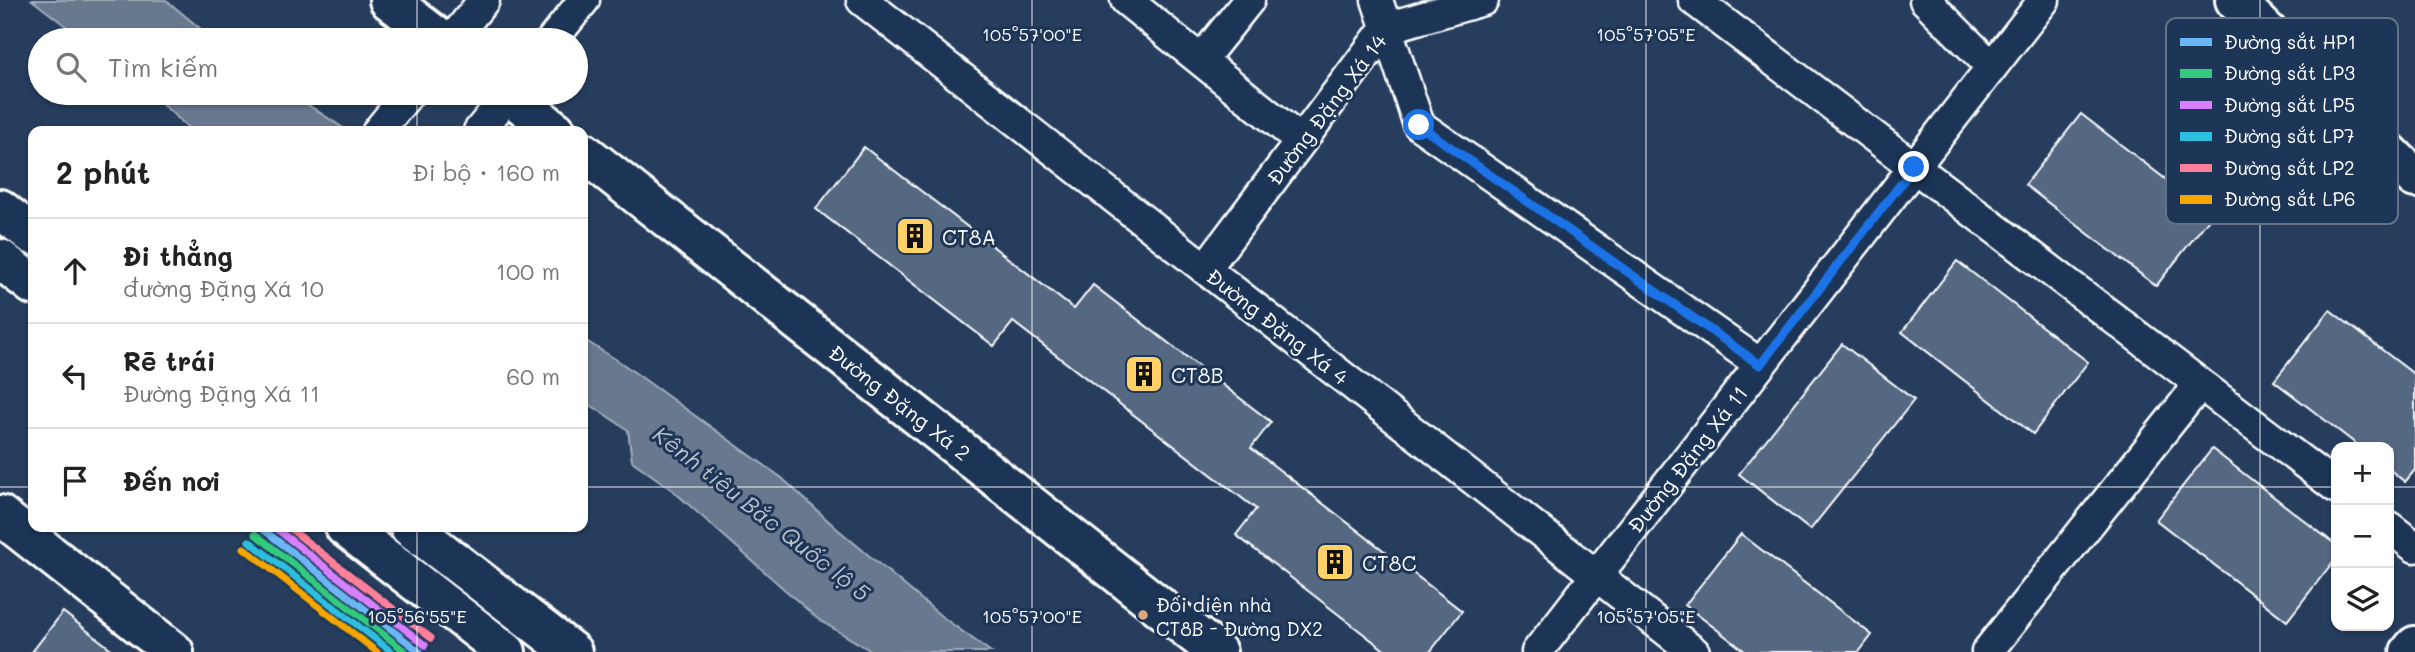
<!DOCTYPE html>
<html lang="vi">
<head>
<meta charset="utf-8">
<style>
  :root { --surface:#fff; --page:#f6f6f6; --text:#222; --muted:#767676; --line:#e0e0e0 }
  body { margin:0; font-family:Mali,sans-serif; background:var(--page); color:var(--text) }
  .controls { position:absolute; right:21px; bottom:21px; display:grid; overflow:hidden; border-radius:14px; box-shadow:0 2px 5px #0004 }
  .controls button { width:63px; height:63px; display:grid; place-items:center; padding:0; border:0; border-bottom:2px solid var(--line); background:var(--surface); color:var(--text); font:35px sans-serif }
  .stop { position:absolute; width:21px; height:21px; margin:-16px; border:5px solid #1a73e8; border-radius:50%; background:#fff }
  .stop.end { background:#1a73e8; border-color:#fff; box-shadow:0 2px 7px #0008 }
  .list { margin:0; padding:0; list-style:none }
  h2 { display:flex; justify-content:space-between; align-items:center; height:91px; margin:0; padding:0 28px; font-size:30px }
  h2 small { font-size:23px; font-weight:400; color:var(--muted) }
  .list li { display:grid; grid-template-columns:46px 1fr auto; gap:21px; align-items:center; box-sizing:border-box; height:105px; padding:0 28px; border-top:2px solid var(--line) }
  .list b { display:block; font-size:26px; white-space:nowrap }
  .list p { margin:0; font-size:23px; white-space:nowrap; color:var(--muted) }
  .list em { font-size:23px; font-style:normal; color:var(--muted) }
  .icon { flex:none; width:38px; height:38px; fill:none; stroke:currentColor; stroke-width:2; stroke-linecap:round; stroke-linejoin:round }
  .map { position:relative; flex:none; width:2415px; height:652px; overflow:hidden }
  .search { position:absolute; background:var(--surface); box-shadow:0 2px 5px #0004; left:28px; top:28px; width:560px; height:77px; display:flex; align-items:center; gap:18px; box-sizing:border-box; padding:0 24px; border-radius:38px; color:var(--muted); font-size:26px }
  .panel { position:absolute; background:var(--surface); box-shadow:0 2px 5px #0004; left:28px; top:126px; width:560px; height:406px; border-radius:14px }
  .map>svg:first-child { display:block }
  .water { fill:#67788e; stroke:#a4aebb; stroke-width:2 }
  .building { fill:#556781; stroke:#fff; stroke-width:2 }
  .lines { fill:none; stroke-linecap:round; stroke-linejoin:round }
  .minor-casing { stroke:#fff; stroke-width:35 }
  .tertiary-casing { stroke:#fff; stroke-width:44 }
  .trunk-casing { stroke:#fff; stroke-width:44 }
  .minor { stroke:#1d3557; stroke-width:30 }
  .tertiary { stroke:#1d3557; stroke-width:38 }
  .trunk { stroke:#1d3557; stroke-width:38 }
  .rail-1-casing { stroke:#1d3557; stroke-width:12 }
  .rail-2-casing { stroke:#1d3557; stroke-width:12 }
  .rail-3-casing { stroke:#1d3557; stroke-width:12 }
  .rail-4-casing { stroke:#1d3557; stroke-width:12 }
  .rail-5-casing { stroke:#1d3557; stroke-width:12 }
  .rail-6-casing { stroke:#1d3557; stroke-width:12 }
  .rail-1 { stroke:#6db6f5; stroke-width:7 }
  .rail-2 { stroke:#33ca7d; stroke-width:7 }
  .rail-3 { stroke:#d880ff; stroke-width:7 }
  .rail-4 { stroke:#2dbfdf; stroke-width:7 }
  .rail-5 { stroke:#ff8098; stroke-width:7 }
  .rail-6 { stroke:#f7a600; stroke-width:7 }
  .route { stroke:#1a73e8; stroke-width:9 }
  .ticks { fill:none; stroke:#fff; stroke-width:2; stroke-opacity:0.45 }
  .bus-dot { fill:#dfa77e; stroke:#1d3557; stroke-width:2.5 }
  .labels { text-anchor:middle; dominant-baseline:central; stroke-width:6; stroke-linejoin:round; paint-order:stroke }
  .bus-label { font-size:19px; fill:#fff; stroke:#1d3557; text-anchor:start }
  .street-label { font-size:21px; fill:#fff; stroke:#1d3557 }
  .poi-label { font-size:21px; fill:#fff; stroke:#1d3557; text-anchor:start }
  .water-label { font-size:23px; font-style:italic; fill:#bbc2cc; stroke:#1d3557 }
  .key { fill:#1d3557; stroke:#617289; stroke-width:2 }
  .key-label { font-size:19px; fill:#fff }
  .ticks-label { font-size:18px; text-anchor:middle; fill:#fff; stroke:#1d3557; stroke-width:6; stroke-linejoin:round; paint-order:stroke }
</style>
</head>
<body>
<div class="map">
<svg width="2415" height="652" viewBox="0 0 2415 652">
  <rect width="100%" height="100%" fill="#263d5e"/>
  <filter id="ink" filterUnits="userSpaceOnUse"><feTurbulence type="fractalNoise" baseFrequency=".0143" numOctaves="2"/><feDisplacementMap in="SourceGraphic" scale="14" xChannelSelector="R" yChannelSelector="G"/><feConvolveMatrix kernelMatrix="1 2 1 2 8 2 1 2 1" color-interpolation-filters="sRGB"/></filter>
  <g filter="url(#ink)">
    <!-- water -->
    <path class="water" d="M32,0H166L214,40H84Z
      M150,93H290L343,128L340,131H192Z
      M583,339L620,362L782,478L835,527L941,616L991,652H873L819,620L671,489L632,461L628,430L586,402L583,403Z"/>
    <!-- building -->
    <path class="building" d="M2081,114L2212,215L2156,286L2025,185Z
      M864,147L1074,309L1093,285L1271,422L1251,448L1462,611L1430,652H1387L1236,535L1256,509L1013,322L994,346L816,209Z
      M1957,261L2088,362L2033,434L1902,332Z
      M2330,310L2415,375V470L2405,482L2389,469V447H2360L2274,381Z
      M1842,344L1914,400L1810,530L1739,474Z
      M2212,449L2336,545V558L2287,621L2156,520Z
      M1741,534L1872,635L1859,652H1746L1685,605Z
      M63,612L115,652H32Z"/>
    <g class="lines">
      <defs>
        <path id="minor" d="M862,0L1694,652
          M1126,0L1301,141
          M1377,0L1419,125L1760,364
          M1694,0L2336,487
          M1925,0L1992,67
          M452,40L484,0
          M552,40L584,0
          M1201,60L1249,0
          M378,131L409,93
          M479,131L510,93
          M1205,269L1386,28L1483,0
          M2389,527L2415,547
          M1537,652L2044,0
          M1987,652L2200,384"/>
        <path id="tertiary" d="M389,0L441,40
          M2235,0L2415,178
          M507,93L556,131
          M583,152L1217,652
          M0,515L174,652
          M2410,652L2415,646"/>
        <path id="trunk" d="M0,209L33,235
          M0,259L33,285
          M345,527L506,652
          M410,527L572,652"/>
      </defs>
      <!-- minor casing -->
      <use href="#minor" class="minor-casing"/>
      <!-- tertiary casing -->
      <use href="#tertiary" class="tertiary-casing"/>
      <!-- trunk casing -->
      <use href="#trunk" class="trunk-casing"/>
      <!-- minor -->
      <use href="#minor" class="minor"/>
      <!-- tertiary -->
      <use href="#tertiary" class="tertiary"/>
      <!-- trunk -->
      <use href="#trunk" class="trunk"/>
      <defs>
        <path id="rail-1" d="M260,527L420,652"/>
        <path id="rail-2" d="M255,534L406,652"/>
        <path id="rail-3" d="M274,527L425,645"/>
        <path id="rail-4" d="M249,541L392,652"/>
        <path id="rail-5" d="M288,527L431,638"/>
        <path id="rail-6" d="M244,548L377,652"/>
      </defs>
      <!-- rail-1 casing -->
      <use href="#rail-1" class="rail-1-casing"/>
      <!-- rail-2 casing -->
      <use href="#rail-2" class="rail-2-casing"/>
      <!-- rail-3 casing -->
      <use href="#rail-3" class="rail-3-casing"/>
      <!-- rail-4 casing -->
      <use href="#rail-4" class="rail-4-casing"/>
      <!-- rail-5 casing -->
      <use href="#rail-5" class="rail-5-casing"/>
      <!-- rail-6 casing -->
      <use href="#rail-6" class="rail-6-casing"/>
      <!-- rail-1 -->
      <use href="#rail-1" class="rail-1"/>
      <!-- rail-2 -->
      <use href="#rail-2" class="rail-2"/>
      <!-- rail-3 -->
      <use href="#rail-3" class="rail-3"/>
      <!-- rail-4 -->
      <use href="#rail-4" class="rail-4"/>
      <!-- rail-5 -->
      <use href="#rail-5" class="rail-5"/>
      <!-- rail-6 -->
      <use href="#rail-6" class="rail-6"/>
    </g>
  </g>
  <g class="lines" filter="url(#ink)">
    <!-- route -->
    <path class="route" d="M1419,125L1760,365L1914,167"/>
  </g>
  <!-- ticks -->
  <path class="ticks" d="M417,0V40M1032,0V652M1646,0V652M2260,0V652M417,93V131M0,487H33M583,487H2336M2389,487H2415M417,527V652"/>
  <!-- icons -->
  <defs>
    <symbol id="building-square" viewBox="-11 -11 22 22"><rect x="-9" y="-9" width="18" height="18" rx="4" fill="#ffd166" stroke="#1d3557"/><path d="M-4-6H4V6H1V3H-1V6H-4ZM-2.5-4.3h1.7v1.8h-1.7ZM.8-4.3h1.7v1.8H.8ZM-2.5-1h1.7V.8h-1.7ZM.8-1h1.7V.8H.8Z" fill="#111"/></symbol>
  </defs>
  <g fill-rule="evenodd">
    <use href="#building-square" x="893" y="214" width="44" height="44"/>
    <use href="#building-square" x="1122" y="352" width="44" height="44"/>
    <use href="#building-square" x="1313" y="540" width="44" height="44"/>
  </g>
  <!-- markers -->
  <circle class="bus-dot" cx="1143" cy="615" r="6"/>
  <g class="labels">
    <!-- bus labels -->
    <g class="bus-label">
      <text x="1156" y="604">Đối diện nhà<tspan x="1156" dy="24">CT8B - Đường DX2</tspan></text>
    </g>
    <!-- street labels -->
    <g class="street-label">
      <text transform="translate(1326 109) rotate(-53)">Đường Đặng Xá 14</text>
      <text transform="translate(1278 326) rotate(38)">Đường Đặng Xá 4</text>
      <text transform="translate(900 402) rotate(38)">Đường Đặng Xá 2</text>
      <text transform="translate(1687 459) rotate(-52)">Đường Đặng Xá 11</text>
    </g>
    <!-- poi labels -->
    <g class="poi-label">
      <text x="942" y="236">CT8A</text>
      <text x="1171" y="374">CT8B</text>
      <text x="1362" y="562">CT8C</text>
    </g>
    <!-- water labels -->
    <g class="water-label">
      <text transform="translate(762 513) rotate(38)">Kênh tiêu Bắc Quốc lộ 5</text>
    </g>
  </g>
  <!-- legend -->
  <rect x="2166" y="18" width="232" height="206" rx="10" class="key"/>
  <rect x="2180" y="38" width="32" height="8" fill="#6db6f5"/>
  <rect x="2180" y="69" width="32" height="9" fill="#33ca7d"/>
  <rect x="2180" y="101" width="32" height="8" fill="#d880ff"/>
  <rect x="2180" y="132" width="32" height="9" fill="#2dbfdf"/>
  <rect x="2180" y="164" width="32" height="8" fill="#ff8098"/>
  <rect x="2180" y="195" width="32" height="9" fill="#f7a600"/>
  <g class="key-label">
    <text x="2224" y="49">Đường sắt HP1</text>
    <text x="2224" y="80">Đường sắt LP3</text>
    <text x="2224" y="112">Đường sắt LP5</text>
    <text x="2224" y="143">Đường sắt LP7</text>
    <text x="2224" y="175">Đường sắt LP2</text>
    <text x="2224" y="206">Đường sắt LP6</text>
  </g>
  <g class="ticks-label">
    <text x="1032" y="41">105°57'00"E</text>
    <text x="1646" y="41">105°57'05"E</text>
    <text x="417" y="623">105°56'55"E</text>
    <text x="1032" y="623">105°57'00"E</text>
    <text x="1646" y="623">105°57'05"E</text>
  </g>
</svg>
<div class="controls">
<button>+</button>
<button>−</button>
<button><svg class="icon" aria-label="layers" viewBox="0 0 24 24"><path d="M12 4l9 5-9 5-9-5zM3 14l9 5 9-5"/></svg></button>
</div>
<div class="stop" style="left:1419px;top:125px"></div>
<div class="stop end" style="left:1914px;top:167px"></div>
<div class="search"><svg class="icon" aria-label="search" viewBox="0 0 24 24"><circle cx="10" cy="10" r="6"/><path d="M15 15l6 6"/></svg>Tìm kiếm</div>
<section class="panel">
<h2>2 phút<small>Đi bộ · 160 m</small></h2>
<ul class="list">
<li><svg class="icon" aria-label="ahead" viewBox="0 0 24 24"><path d="M12 20V5M6 11l6-6 6 6"/></svg><div><b>Đi thẳng</b><p>đường Đặng Xá 10</p></div><em>100 m</em></li>
<li><svg class="icon" aria-label="left" viewBox="0 0 24 24"><path d="M17 20v-9H6M10 6l-5 5 5 5"/></svg><div><b>Rẽ trái</b><p>Đường Đặng Xá 11</p></div><em>60 m</em></li>
<li><svg class="icon" aria-label="arrive" viewBox="0 0 24 24"><path d="M6 21V4h12l-3 4 3 4H6"/></svg><div><b>Đến nơi</b></div></li>
</ul>
</section>
</div>
</body>
</html>
